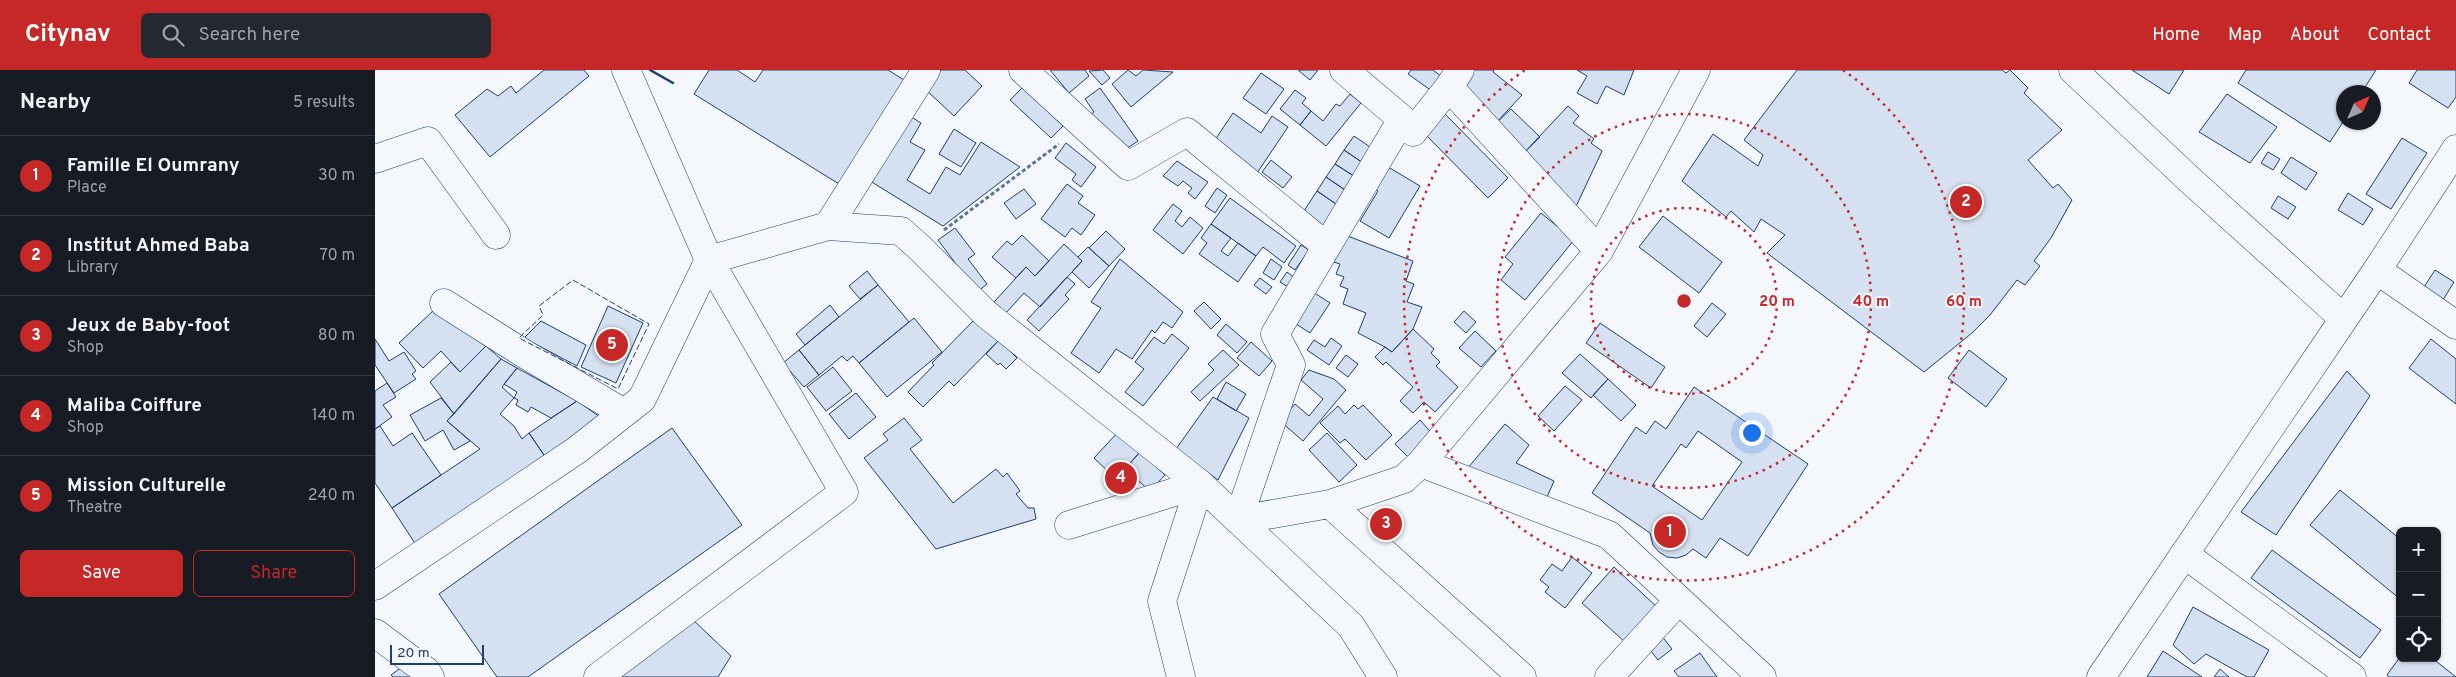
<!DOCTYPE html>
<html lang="en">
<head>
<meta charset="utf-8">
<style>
  :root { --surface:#171b24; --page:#242831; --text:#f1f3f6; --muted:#9ea1a6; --line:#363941; --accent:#c62828 }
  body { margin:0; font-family:Overpass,sans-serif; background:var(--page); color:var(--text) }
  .controls { position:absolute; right:15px; bottom:15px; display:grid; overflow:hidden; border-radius:8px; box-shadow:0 1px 4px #0004 }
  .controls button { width:45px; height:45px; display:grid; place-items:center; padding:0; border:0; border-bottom:1px solid var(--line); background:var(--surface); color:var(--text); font:25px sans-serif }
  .compass { position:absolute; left:1961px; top:15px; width:45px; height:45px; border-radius:50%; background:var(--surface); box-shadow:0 1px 4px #0004; rotate:45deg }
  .scale { position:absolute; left:15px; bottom:12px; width:94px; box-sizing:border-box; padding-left:5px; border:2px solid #1d3f73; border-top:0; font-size:14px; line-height:18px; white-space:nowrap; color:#1d3f73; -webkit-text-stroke:4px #f4f7fb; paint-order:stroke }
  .you { position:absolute; left:1376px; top:362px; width:18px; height:18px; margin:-12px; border:4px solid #fff; border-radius:50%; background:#1a73e8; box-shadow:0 0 0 8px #1a73e833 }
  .badge { display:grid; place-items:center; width:32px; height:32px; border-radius:50%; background:var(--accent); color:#fff; font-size:16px; font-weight:700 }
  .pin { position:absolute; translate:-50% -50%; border:2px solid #fff; box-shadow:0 1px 5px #0006 }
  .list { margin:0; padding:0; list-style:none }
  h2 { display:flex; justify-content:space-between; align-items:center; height:65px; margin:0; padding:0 20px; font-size:21px }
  h2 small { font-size:16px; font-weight:400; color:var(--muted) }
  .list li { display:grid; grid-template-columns:32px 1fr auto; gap:15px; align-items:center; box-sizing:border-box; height:80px; padding:0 20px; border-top:1px solid var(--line) }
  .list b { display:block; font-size:19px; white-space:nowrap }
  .list p { margin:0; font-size:16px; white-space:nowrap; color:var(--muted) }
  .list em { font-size:16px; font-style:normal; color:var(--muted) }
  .actions { display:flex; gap:10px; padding:15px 20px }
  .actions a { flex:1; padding:11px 0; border:1px solid var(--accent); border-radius:8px; text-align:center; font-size:18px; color:var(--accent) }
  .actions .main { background:var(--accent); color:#fff }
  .icon { flex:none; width:28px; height:28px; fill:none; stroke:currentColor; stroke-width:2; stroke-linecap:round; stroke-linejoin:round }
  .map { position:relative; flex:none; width:2081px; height:607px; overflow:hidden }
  header { display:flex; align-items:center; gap:30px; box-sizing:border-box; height:70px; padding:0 25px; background:var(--accent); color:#fff }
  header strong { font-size:24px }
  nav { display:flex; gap:28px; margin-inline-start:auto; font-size:18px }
  .search { width:350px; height:45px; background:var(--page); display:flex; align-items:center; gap:12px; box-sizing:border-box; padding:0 18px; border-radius:8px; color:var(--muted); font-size:19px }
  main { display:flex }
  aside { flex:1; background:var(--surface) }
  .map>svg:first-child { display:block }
  .building { fill:#d5e0f0; stroke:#1d3f73; fill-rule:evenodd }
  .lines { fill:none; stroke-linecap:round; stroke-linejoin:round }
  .minor-casing { stroke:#1d3f73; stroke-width:29 }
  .tertiary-casing { stroke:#1d3f73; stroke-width:29 }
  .path { stroke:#5e769c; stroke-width:3; stroke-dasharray:4 2.5; stroke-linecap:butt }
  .minor { stroke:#f4f7fb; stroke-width:28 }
  .tertiary { stroke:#f4f7fb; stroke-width:28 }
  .fence { stroke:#1d3f73; stroke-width:1; stroke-dasharray:6 2.5; stroke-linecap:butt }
  .wall { stroke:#1d3f73; stroke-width:2.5 }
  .ring { fill:none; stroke:#c62828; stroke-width:2.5; stroke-dasharray:2.5 5 }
  .centre { fill:#c62828; stroke:#f4f7fb; stroke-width:2.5 }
  .ring-label { font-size:15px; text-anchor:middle; font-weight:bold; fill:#c62828; stroke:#f4f7fb; stroke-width:4; stroke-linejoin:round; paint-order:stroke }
</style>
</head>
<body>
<header>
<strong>Citynav</strong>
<div class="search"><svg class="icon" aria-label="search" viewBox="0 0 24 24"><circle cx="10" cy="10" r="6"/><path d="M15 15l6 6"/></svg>Search here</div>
<nav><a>Home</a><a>Map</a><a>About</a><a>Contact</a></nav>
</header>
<main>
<aside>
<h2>Nearby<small>5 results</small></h2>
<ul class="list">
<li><span class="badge">1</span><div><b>Famille El Oumrany</b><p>Place</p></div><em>30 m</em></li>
<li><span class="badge">2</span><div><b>Institut Ahmed Baba</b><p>Library</p></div><em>70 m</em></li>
<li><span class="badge">3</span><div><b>Jeux de Baby-foot</b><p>Shop</p></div><em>80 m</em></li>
<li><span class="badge">4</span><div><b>Maliba Coiffure</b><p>Shop</p></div><em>140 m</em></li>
<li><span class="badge">5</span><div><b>Mission Culturelle</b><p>Theatre</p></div><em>240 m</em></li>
</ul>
<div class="actions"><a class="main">Save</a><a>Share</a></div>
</aside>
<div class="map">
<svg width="2081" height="607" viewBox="0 0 2081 607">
  <rect width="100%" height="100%" fill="#f4f7fb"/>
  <!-- building -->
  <path class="building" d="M169,0H209L214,6L115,87L80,45L112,19L123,26L136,16L141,23Z
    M334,0H362L380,12L388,0H513L529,10L464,114L319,24Z
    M566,0H590L607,16L579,46L549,18Z
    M675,0H710L714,6L694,23Z
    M728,0L735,8L727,15L714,1Z
    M753,0L761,6L768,0L798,2L756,37L737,14Z
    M923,0H943L935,10Z
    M1036,0H1058L1071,10L1061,24L1033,4Z
    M1096,0H1119L1118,2L1147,25L1118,56L1083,20Z
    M1202,0H1259L1249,25L1231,16L1222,34L1202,23L1212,6Z
    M1422,0H1627L1631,3L1635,0L1653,18L1649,23L1687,60L1653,90L1678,118L1683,114L1697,130L1676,168L1659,191L1665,196L1650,215L1642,210L1615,245L1597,263L1549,302L1392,183L1410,165L1386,149L1379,162L1356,141L1351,147L1307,111L1338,64L1383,96L1388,85L1369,70Z
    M1757,0H1809L1794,24Z
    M1871,0H2001L1987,22H1968V52L1955,72L1863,13Z
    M2042,0H2081V27L2073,38L2034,13Z
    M886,3L909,19L891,44L868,28Z
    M648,17L688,56L676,68L635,30Z
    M725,18L763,71L742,85L714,46L719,42L710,29Z
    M920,20L931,28L927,33L936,41L925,55L905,39Z
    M975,24L986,33L951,76L925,55L936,41L948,51L961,34L965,36Z
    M1852,24L1902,57L1875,93L1824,62Z
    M1193,36L1204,46L1198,53L1219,69L1216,73L1227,81L1197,145L1147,85Z
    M1136,39L1165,67L1147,85L1118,56Z
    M527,41L546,53L535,72L550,80L532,110L555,124L571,97L585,105L606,72L645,97L568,156L487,106Z
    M858,43L886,63L897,46L913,57L882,103L838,73Z
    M1069,43L1133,108L1113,128L1049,63Z
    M579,59L601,73L586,97L564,84Z
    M979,66L1001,81L991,95L969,80Z
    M2027,68L2052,83L2016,139L1991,124Z
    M691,73L721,97L706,117L697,110L701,104L680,88Z
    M969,80L991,95L982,108L960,94Z
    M1893,82L1905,89L1898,100L1886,93Z
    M1916,87L1942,103L1931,120L1906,103Z
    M896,90L917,107L908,118L887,102Z
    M802,91L833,112L820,129L813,123L817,118L808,111L803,116L788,106Z
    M960,94L982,108L973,122L951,107Z
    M1008,94L1045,116L1014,168L985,151L1003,121L995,116Z
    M951,107L973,122L964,136L942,121Z
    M692,114L708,126L703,133L720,145L706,165L697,158L690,167L666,149Z
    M842,118L852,125L840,143L830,136Z
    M649,119L661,134L641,149L629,133Z
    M942,121L964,136L949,159L927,144Z
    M1973,123L1998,139L1988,155L1963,140Z
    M1903,126L1921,137L1913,149L1896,138Z
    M855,128L921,176L909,193L888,177L881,186L836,154Z
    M798,134L807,141L800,151L807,157L815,147L828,158L808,184L778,160Z
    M1166,143L1199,170L1150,230L1126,210L1138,194L1130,187Z
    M1288,146L1347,192L1324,223L1264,177Z
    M836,154L856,168L846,181L853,186L863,173L881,186L863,212L824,184L832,173L826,168Z
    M580,158L600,184L593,189L612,214L602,222L563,170Z
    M731,161L750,179L734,196L714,178Z
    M647,165L674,191L660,206L651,197L641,208L617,187L632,171L637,175Z
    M970,165L1038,191L1031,211L1039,214L1032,232L1047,237L1038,259L1017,282L1010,277L983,263L991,243L968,234L973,219L965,216L969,207L961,204L965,194L959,192Z
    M689,174L707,191L665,237L649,223L631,243L619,232L651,197L660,206Z
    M926,175L934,180L920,200L913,195Z
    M713,177L734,196L714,218L697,202L707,191L703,187Z
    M745,189L808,242L797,258L788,252L780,263L777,260L757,289L741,279L724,303L696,283L726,238L716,232Z
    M896,189L907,197L899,210L888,203Z
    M2060,200L2079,212L2068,230L2049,217Z
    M492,201L503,215L485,229L474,216Z
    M912,202L920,208L913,217L905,212Z
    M692,207L700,214L690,225L694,229L664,261L652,250Z
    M885,208L897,217L891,224L879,215Z
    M503,215L534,252L484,293L478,286L472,291L467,286L444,305L424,280Z
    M938,222L955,233L935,263L918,252Z
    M829,232L846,249L836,259L819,241Z
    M1337,233L1351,244L1332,267L1319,256Z
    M455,235L464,247L430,275L421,264Z
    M233,236L268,253L241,313L206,297Z
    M59,240L111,276L85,302L66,281L48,298L24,273Z
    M1089,241L1101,252L1091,263L1079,252Z
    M539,248L567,282L512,327L484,293Z
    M601,248L624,270L579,316L574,311L548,337L533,322L559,295L557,293Z
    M166,251L211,275L202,296L149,268Z
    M1225,253L1290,297L1276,318L1211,273Z
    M851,254L872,272L862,283L842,265Z
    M1038,259L1059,279L1056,283L1065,292L1061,296L1083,317L1060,342L1049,332L1038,343L1025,331L1038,317L1011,292L1008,295L1000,287L1010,277L1017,282Z
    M1100,261L1121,281L1106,297L1084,278Z
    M797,264L814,278L768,336L750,322L769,299L760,292L779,267L789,274Z
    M956,268L967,276L954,295L932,280L939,270L950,277Z
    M0,269L14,291L29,282L41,301L37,304L41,309L19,323L0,295Z
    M2056,269L2081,289V334L2034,298Z
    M624,270L642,288L631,299L625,293L623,295L611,284Z
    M876,272L897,291L884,306L862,288Z
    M111,276L126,289L79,344L55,312L76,292L85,302Z
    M424,280L444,305L429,317L408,293Z
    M848,280L864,295L825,331L816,322L839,300L833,294Z
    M1594,280L1632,309L1611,337L1573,308Z
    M1205,284L1233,309L1216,328L1187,303Z
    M971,285L983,294L973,307L961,298Z
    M126,289L142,298L127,317L139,328L125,344L139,356L147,369L154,363L171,388L41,475L17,438L105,379L72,351Z
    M458,297L477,321L451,341L432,317Z
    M142,298L202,331L176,348L156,337L153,342L141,335L143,330L139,328L142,322L129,314Z
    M934,300L959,309L971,320L928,371L905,351L920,334L934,346L948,329L926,310Z
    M1972,301L1995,326L1901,465L1866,442Z
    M1233,309L1261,335L1246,351L1218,325Z
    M851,312L871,324L861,341L842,329Z
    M12,313L21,327L8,335L17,347L0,359V321Z
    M1190,316L1207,330L1179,361L1163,346Z
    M1319,317L1433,394L1373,486L1345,468L1331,488L1318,479L1311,485L1302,488L1292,487L1284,482L1278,475L1275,463L1217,423L1261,357L1271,364L1280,351L1291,359ZM1323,361L1367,392L1327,450L1277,416L1306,374L1311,378Z
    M481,323L501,347L474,369L454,344Z
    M838,327L874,348L843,410L801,379Z
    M66,328L79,344L72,351L95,371L79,380L68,360L50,371L35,345Z
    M202,331L228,349L171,388L154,363Z
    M979,335L983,339L988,335L1017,365L991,390L970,369L965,373L945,353L963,336L970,344Z
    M529,348L547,370L535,379L578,433L621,399L628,407L632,403L645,421L641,424L653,438H659L661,449L561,479L489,388L513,370L508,364Z
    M1045,350L1060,367L1036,390L1020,374Z
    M1130,354L1154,375L1141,393L1179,411L1169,434L1092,399Z
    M5,356L18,376L37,363L66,405L17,438L0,413V359Z
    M297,358L367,455L153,607H122L64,524Z
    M743,362L765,382L741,409L719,388Z
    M952,363L982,395L964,412L934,380Z
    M765,382L790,405L775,421L750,399Z
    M1965,420L2025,469V529L1935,455Z
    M1897,480L2006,560L1985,588L1876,508Z
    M1197,487L1217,503L1190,538L1170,522L1174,517L1165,510L1177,494L1187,501Z
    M1239,497L1283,538L1251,573L1207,533Z
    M1818,537L1894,580L1879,607H1872L1831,584L1819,594L1798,575Z
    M315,547L356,586L343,607H234Z
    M1286,565L1297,579L1283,590L1272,576Z
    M1788,581L1827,607H1772Z
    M1325,583L1342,607H1304L1299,601Z
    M2025,587L2057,588L2081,607H2014L2012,605Z
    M31,594L36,607H18L16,605Z
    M1845,599L1854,607H1839Z"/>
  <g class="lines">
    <defs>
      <path id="minor" d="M648,0L753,96L812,62L950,175
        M969,0L1027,49L1038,62L1074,17
        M1085,0L1074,17L1224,181
        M1698,0L1815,110L1968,248
        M1027,49L900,264L916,295L863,450L955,434L1029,409L1046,393L1224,181L1321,0
        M0,89L53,71L121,165
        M453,156L551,0
        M2002,200L2081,255
        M69,233L148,283L249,343
        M1046,393L1234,465L1387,607
        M955,434L1147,607
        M694,455L825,414
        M1809,484L1977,607
        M0,516L202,380L267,329L334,190L453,156L526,161L545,178L611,244L825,414L976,556L1008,607
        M0,563L51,601L55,607
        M806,607L787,531L825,414
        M1234,607L1304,530"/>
      <path id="tertiary" d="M223,607L469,422L334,190L251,0
        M1726,607L2002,200L2081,79"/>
    </defs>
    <!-- minor casing -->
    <use href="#minor" class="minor-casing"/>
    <!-- tertiary casing -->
    <use href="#tertiary" class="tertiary-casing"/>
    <!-- path -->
    <path class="path" d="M569,160L684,74"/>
    <!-- minor -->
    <use href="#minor" class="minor"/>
    <!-- tertiary -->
    <use href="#tertiary" class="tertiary"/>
    <!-- fence -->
    <path class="fence" d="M198,210L274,254L243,319L144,268L168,245L164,236Z"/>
    <!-- wall -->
    <path class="wall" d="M275,0L298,13"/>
  </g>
  <!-- distance rings -->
  <g class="ring">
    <circle cx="1309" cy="231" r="93"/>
    <circle cx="1309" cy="231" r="187"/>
    <path d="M1468 0A280 280 0 1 1 1150 0"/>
  </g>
  <circle cx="1309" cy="231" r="8" class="centre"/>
  <g class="ring-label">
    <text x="1402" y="236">20 m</text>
    <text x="1496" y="236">40 m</text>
    <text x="1589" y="236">60 m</text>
  </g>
</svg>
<div class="controls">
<button>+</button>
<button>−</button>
<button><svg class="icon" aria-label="locate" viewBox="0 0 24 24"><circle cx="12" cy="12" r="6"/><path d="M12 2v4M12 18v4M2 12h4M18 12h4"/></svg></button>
</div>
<svg class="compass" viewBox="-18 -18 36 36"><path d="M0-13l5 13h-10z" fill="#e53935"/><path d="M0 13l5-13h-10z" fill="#9ea1a6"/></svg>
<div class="scale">20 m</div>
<div class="you"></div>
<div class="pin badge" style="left:1295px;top:462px">1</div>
<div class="pin badge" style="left:1591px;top:132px">2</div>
<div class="pin badge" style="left:1011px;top:454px">3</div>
<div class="pin badge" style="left:746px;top:408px">4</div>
<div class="pin badge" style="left:237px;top:275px">5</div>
</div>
</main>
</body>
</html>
